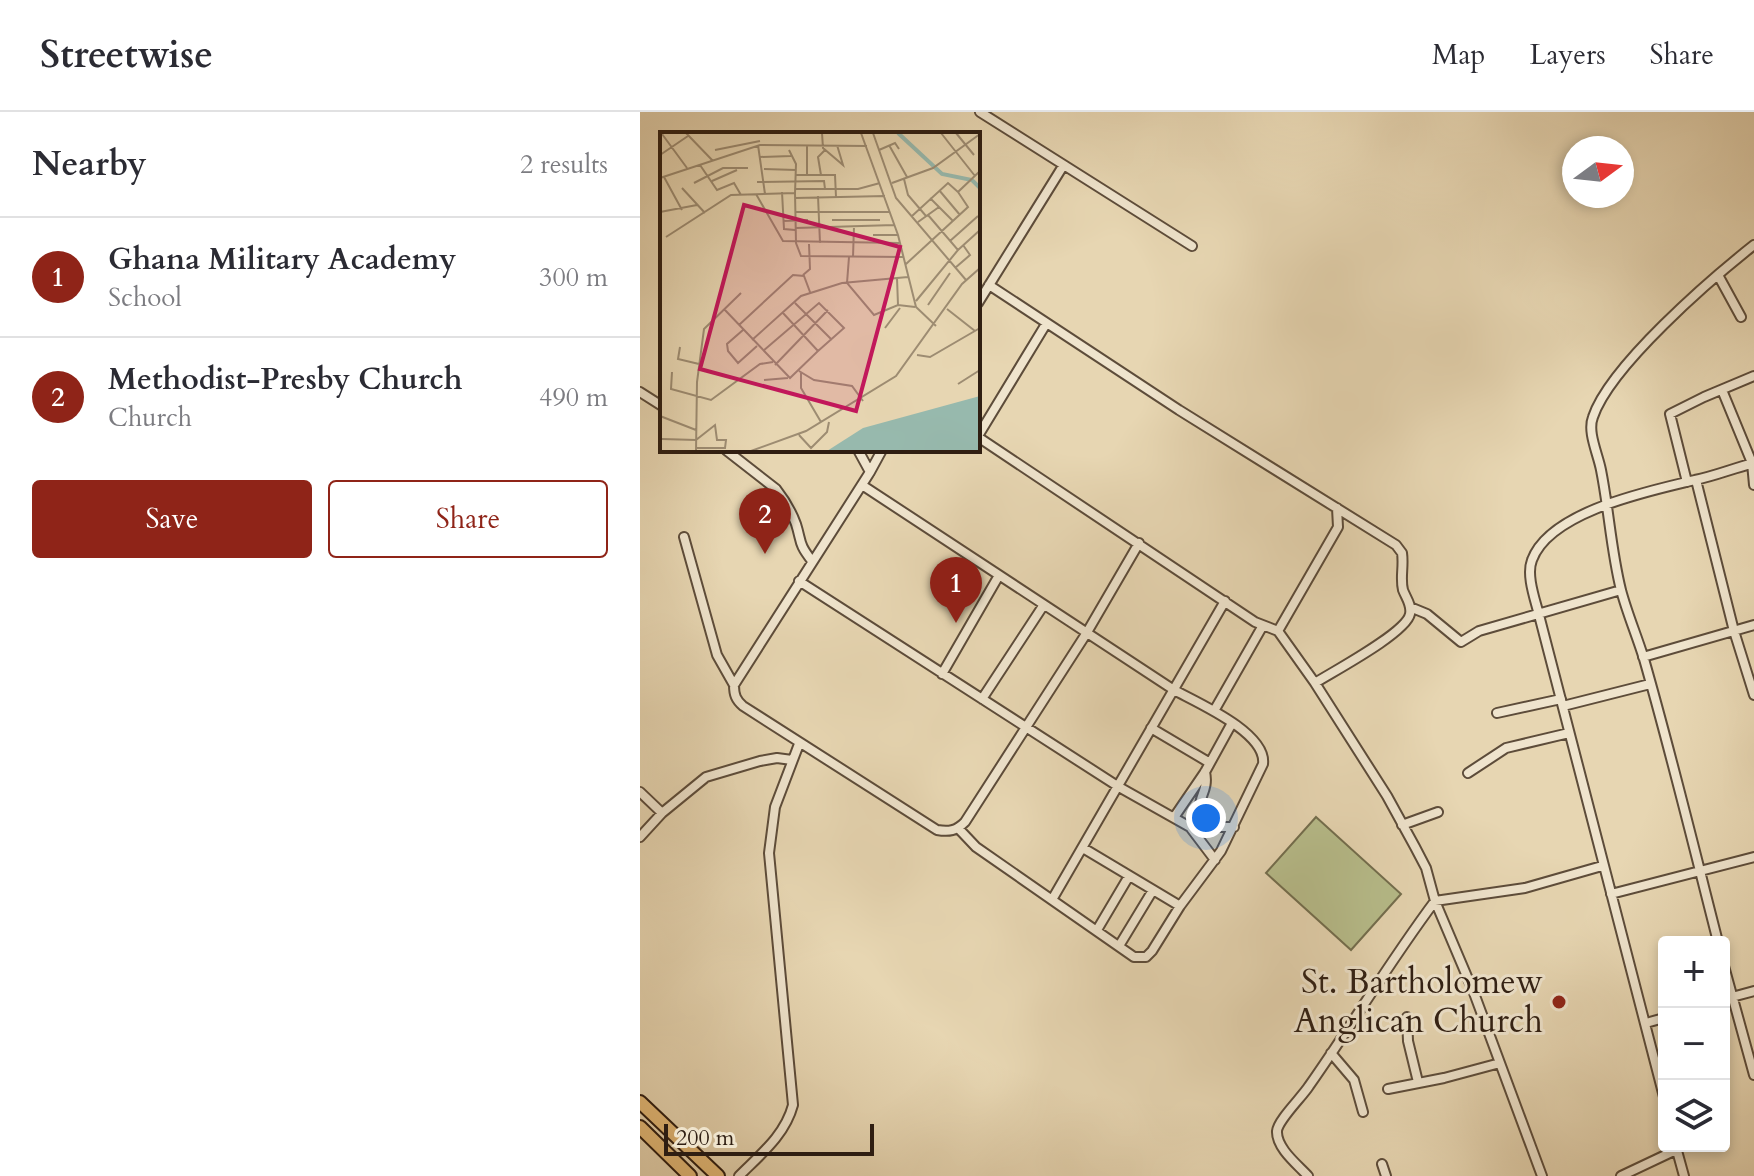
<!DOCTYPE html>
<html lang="en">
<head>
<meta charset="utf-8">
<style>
  :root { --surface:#fff; --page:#f7f7f7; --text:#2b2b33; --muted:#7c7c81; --line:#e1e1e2; --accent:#8f2418 }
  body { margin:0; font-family:Cardo,serif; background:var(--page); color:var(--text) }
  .controls { position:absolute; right:24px; bottom:24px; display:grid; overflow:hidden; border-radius:8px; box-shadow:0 4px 12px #0003 }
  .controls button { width:72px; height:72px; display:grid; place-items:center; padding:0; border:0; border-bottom:2px solid var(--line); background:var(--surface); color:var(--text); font:40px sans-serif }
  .compass { position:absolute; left:922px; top:24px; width:72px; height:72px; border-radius:50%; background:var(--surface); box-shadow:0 4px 12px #0003; rotate:75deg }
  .scale { position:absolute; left:24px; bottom:20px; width:210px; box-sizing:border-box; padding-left:8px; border:4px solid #2f1e12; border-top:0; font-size:22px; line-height:28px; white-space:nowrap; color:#2f1e12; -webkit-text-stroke:6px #efe4cd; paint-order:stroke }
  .you { position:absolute; left:566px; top:706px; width:28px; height:28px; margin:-20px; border:6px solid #fff; border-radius:50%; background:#1a73e8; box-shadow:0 0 0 12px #1a73e833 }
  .badge { display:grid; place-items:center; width:52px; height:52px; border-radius:50%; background:var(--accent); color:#fff; font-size:26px; font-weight:700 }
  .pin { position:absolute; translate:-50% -66px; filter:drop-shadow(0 2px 4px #0008) }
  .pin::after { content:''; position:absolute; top:42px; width:28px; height:24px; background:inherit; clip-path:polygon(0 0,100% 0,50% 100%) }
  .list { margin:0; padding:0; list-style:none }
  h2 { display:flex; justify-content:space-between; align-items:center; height:104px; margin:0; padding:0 32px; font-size:34px }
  h2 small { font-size:26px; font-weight:400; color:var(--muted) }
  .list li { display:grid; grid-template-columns:52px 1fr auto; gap:24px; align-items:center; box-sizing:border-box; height:120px; padding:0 32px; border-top:2px solid var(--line) }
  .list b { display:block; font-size:30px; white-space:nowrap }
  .list p { margin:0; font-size:26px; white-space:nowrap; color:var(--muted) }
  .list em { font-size:26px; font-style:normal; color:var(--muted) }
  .actions { display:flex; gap:16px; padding:24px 32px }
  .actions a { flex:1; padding:18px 0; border:2px solid var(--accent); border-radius:8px; text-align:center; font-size:28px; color:var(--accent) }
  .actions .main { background:var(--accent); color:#fff }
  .icon { flex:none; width:44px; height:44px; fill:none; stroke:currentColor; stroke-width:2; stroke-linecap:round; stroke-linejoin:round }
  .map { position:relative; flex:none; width:1114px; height:1064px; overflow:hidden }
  header { display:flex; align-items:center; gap:48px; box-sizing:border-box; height:112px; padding:0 40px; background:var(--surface); border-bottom:2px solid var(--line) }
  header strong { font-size:38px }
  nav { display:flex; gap:44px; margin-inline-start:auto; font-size:28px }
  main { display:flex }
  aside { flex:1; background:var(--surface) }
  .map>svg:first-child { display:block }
  .pitch { fill:#b7bd8b; stroke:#736e4e; stroke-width:2 }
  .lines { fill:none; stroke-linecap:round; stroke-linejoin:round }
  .street-casing { stroke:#5d4c3a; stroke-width:12 }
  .primary-casing { stroke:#2f1e12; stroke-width:16 }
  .street { stroke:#efe4cd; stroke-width:8 }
  .primary { stroke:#e4bb79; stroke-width:12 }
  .poi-dot { fill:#8f2418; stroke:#efe4cd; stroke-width:3 }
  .labels { text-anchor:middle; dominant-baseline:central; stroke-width:6; stroke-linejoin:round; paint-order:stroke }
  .poi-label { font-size:34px; fill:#2f1e12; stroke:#efe4cd; text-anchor:end }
  .inset-river { fill:none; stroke:#97b9ad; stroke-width:4 }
  .inset-road { fill:none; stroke:#9d8c72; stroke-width:2 }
  .view { fill:#c2185b; fill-opacity:0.15; stroke:#c2185b; stroke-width:4 }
  .inset-edge { fill:none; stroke:#2f1e12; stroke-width:4 }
</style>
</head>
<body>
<header>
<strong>Streetwise</strong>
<nav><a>Map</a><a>Layers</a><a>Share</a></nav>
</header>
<main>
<aside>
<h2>Nearby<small>2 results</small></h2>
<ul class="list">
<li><span class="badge">1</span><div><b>Ghana Military Academy</b><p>School</p></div><em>300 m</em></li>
<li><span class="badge">2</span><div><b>Methodist-Presby Church</b><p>Church</p></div><em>490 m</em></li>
</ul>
<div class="actions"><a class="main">Save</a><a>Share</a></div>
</aside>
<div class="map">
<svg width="1114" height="1064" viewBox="0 0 1114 1064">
  <rect width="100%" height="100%" fill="#e7d6b2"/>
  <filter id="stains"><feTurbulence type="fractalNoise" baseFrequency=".0025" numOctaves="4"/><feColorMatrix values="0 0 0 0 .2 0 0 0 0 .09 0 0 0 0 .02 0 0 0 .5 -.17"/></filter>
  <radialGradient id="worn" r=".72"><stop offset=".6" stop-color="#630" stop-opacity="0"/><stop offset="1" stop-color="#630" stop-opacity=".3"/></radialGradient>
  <!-- pitch -->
  <path class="pitch" d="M676,705L761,782L711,838L626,761Z"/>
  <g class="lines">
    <defs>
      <path id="street" d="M340,0L552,134
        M1078,163L1101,205
        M349,173L539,298L756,433L762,441C764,454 760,466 763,478C766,486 772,493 770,502C766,521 694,559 675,571
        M338,191L423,54
        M1082,278L1112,351L1114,373
        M0,280L22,294
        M338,324L406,212
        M338,325L615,510L638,519L675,571L747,684L775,735L786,756L795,789L834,881L902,1064
        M86,338L136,377C143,386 152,401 156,412C162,431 158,431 172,449
        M218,338L230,360
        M242,338L230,360L94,573C94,583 96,588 103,594L297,718C309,720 316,719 325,710L446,522L499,431
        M1056,368L1094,519L1114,583
        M1047,370L1030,302L1064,285L1114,264
        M222,373L534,578C558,591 627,621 623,652L581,739L540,794L512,839L506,845H494L336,735L318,716
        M44,425L77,543L94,573
        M159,469L479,675L550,715H594
        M770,495L787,502L821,530L839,519L981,478
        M638,519L698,415L697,396
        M1003,545L1114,513
        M302,562L358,465
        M342,587L403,494
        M923,594L1010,572
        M574,599L622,515
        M857,601L921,587
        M511,616L570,651
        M565,660C571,686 545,690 573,715
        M828,661L866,636L929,621
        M0,680L22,701
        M535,704L565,660L592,611
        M762,713L798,700
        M550,715L575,748
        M0,725L22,701L66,665L120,649L137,646L152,648
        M443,736L540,794
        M971,782L1114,745
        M413,786L585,489
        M457,818L489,764
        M1078,830C1054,736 1031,641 1004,547C997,524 987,501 981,478C971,438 969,398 961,358C958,342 947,320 953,305C970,254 1071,167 1114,133
        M479,834L513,778
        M1084,854L1114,963
        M1092,885L1114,879
        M767,905L768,929L778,970
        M1006,911L1024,906
        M691,941L714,968L723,1000
        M748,977L804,966L860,951
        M1024,985L899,503C895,487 886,463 892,448C910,399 1010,379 1055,368C1075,364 1094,356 1114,351
        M1036,1035L1044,1064
        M742,1052L746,1064
        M99,1064C121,1042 145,1023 153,993L129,741L135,695L159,632
        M668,1064C658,1053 636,1036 637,1019C638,1008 662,985 669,974C712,913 750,849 795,789L885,776L962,754
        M981,1064L1036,1038"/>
      <path id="primary" d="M0,990L78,1064
        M0,1015L50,1064"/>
    </defs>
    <!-- street casing -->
    <use href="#street" class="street-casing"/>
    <!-- primary casing -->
    <use href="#primary" class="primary-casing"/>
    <!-- street -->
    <use href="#street" class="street"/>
    <!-- primary -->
    <use href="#primary" class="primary"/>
  </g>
  <!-- markers -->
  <circle class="poi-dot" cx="919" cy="890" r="8"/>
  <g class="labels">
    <!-- poi labels -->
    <g class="poi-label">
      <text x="903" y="870">St. Bartholomew<tspan x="903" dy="39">Anglican Church</tspan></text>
    </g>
  </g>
  <!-- overview -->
  <g transform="translate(20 20)">
    <rect width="320" height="320" fill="#e7d6b2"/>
    <path d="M320,264V319H167L203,296Z" fill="#97b9ad"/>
    <path class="inset-river" d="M238,1L282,42L312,48L320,56"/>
    <path class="inset-road" d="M26,1L53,29M162,1L163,16L183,33L177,13M201,1L238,103L256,175L276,194M213,1L236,66L306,148M281,1L315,44M296,1L314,23M2,2L27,36M98,13L105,62M147,13V43M229,13L247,45M55,18L100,9M219,18L235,11L239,17M0,23L28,4M100,25L131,24M40,33L57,58L74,51L81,63M104,37L136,38M136,43H163M161,43L158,25L165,18M163,43H175L176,65M4,45L22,78M0,46L100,13L207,14M244,47L248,63L266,84M52,49L77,38M97,50L164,49L165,57M34,51L63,36H88M232,51L273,36L320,2M22,56L45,81M136,57H198L220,51M279,58L300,83M122,60L124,97L135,98M135,61L136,111L141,124L243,125M96,62L123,109L239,111M158,64L160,111M135,66L225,64M270,66L293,89M0,80L37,73M135,80H229M252,84L288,51L298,60M172,88H220M123,89L148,88M258,90L279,75M136,96L234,93M213,103H238M6,105L71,63L135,61L136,32L129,18M290,109L318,84M298,118L320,98M189,125L187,151L214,183L238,173L255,175M193,125L194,94M246,132L308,75L298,60L320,39M295,136L310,123L303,113M143,143L150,137L149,112M237,146L238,173M256,169L298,118L268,83M135,171L172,208M268,173L290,141M64,177L130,246L158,219L123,181M287,177L315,199M79,193L133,143L144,144L150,160M225,196L240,176M83,198L67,212L68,219L78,231L97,214M92,208L141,164L182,151L248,145M20,215L18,227L39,232M103,219L159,171L184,196L158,219M257,223L270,225L320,196M115,233L168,178M139,239L154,248L192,254L203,269M12,240L11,257L51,268L100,232L113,230M141,241V256L161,290M104,248L128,246M298,252L320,238M0,284L36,298M139,303L151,316L167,300L169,290M2,307L36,308L55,293L57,308H66L65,316H36M36,319L37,250L44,197L81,161M91,319L146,299L236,244L302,152L320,136"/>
    <path class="view" d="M84,73L240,115L196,279L40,237Z"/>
    <rect width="320" height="320" class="inset-edge"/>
  </g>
  <rect width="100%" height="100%" filter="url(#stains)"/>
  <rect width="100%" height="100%" fill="url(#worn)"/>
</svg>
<div class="controls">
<button>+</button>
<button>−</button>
<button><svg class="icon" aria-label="layers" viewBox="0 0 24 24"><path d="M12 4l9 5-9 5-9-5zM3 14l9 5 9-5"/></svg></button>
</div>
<svg class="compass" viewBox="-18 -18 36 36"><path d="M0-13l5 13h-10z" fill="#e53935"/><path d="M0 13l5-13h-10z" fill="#7c7c81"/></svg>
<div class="scale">200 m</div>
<div class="you"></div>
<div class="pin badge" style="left:316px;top:511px">1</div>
<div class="pin badge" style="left:125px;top:442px">2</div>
</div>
</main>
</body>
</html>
